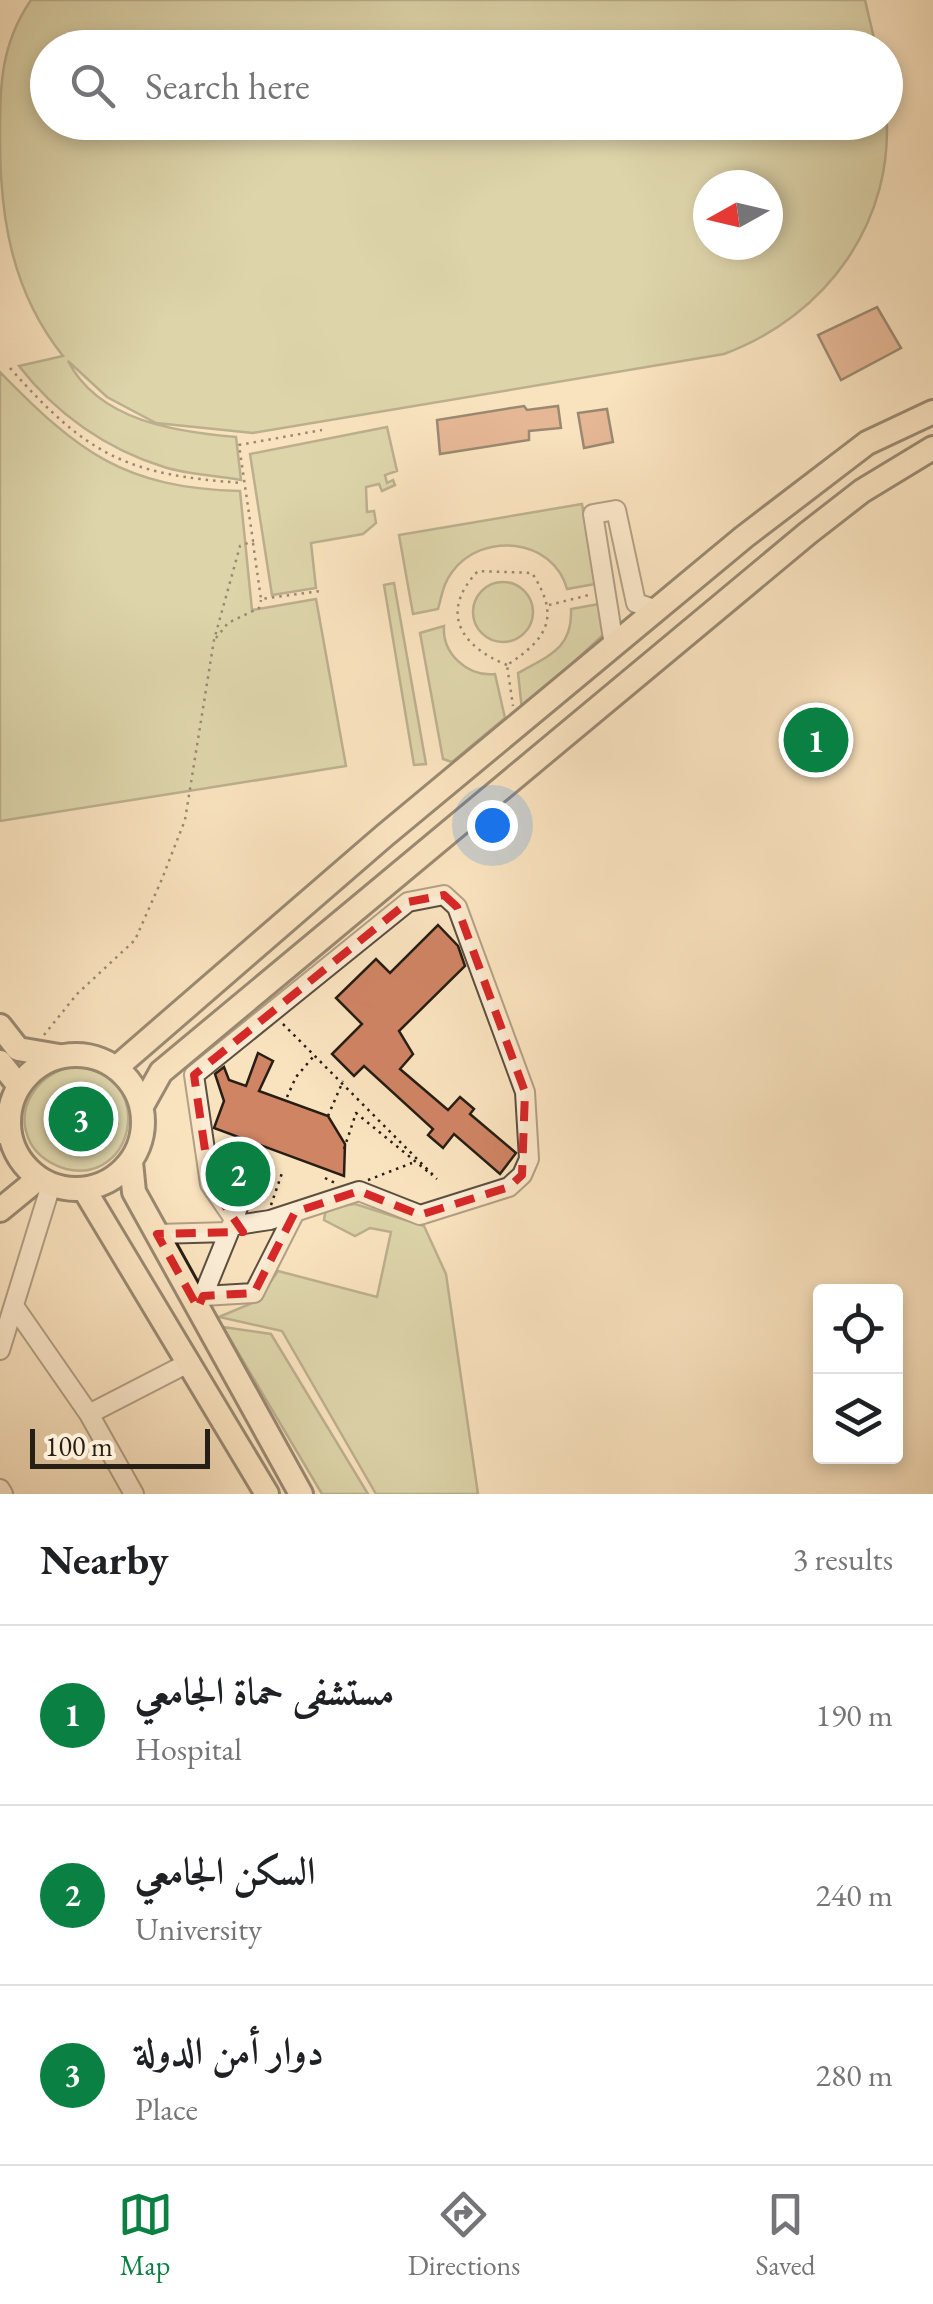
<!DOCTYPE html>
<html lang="en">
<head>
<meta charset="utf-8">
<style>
  :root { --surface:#fff; --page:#f6f6f6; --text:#202124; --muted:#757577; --line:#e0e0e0; --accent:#0b8043 }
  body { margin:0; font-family:"EB Garamond",Amiri,serif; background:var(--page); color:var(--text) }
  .controls { position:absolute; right:30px; bottom:30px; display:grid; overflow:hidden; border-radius:10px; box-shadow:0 5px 15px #0003 }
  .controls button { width:90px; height:90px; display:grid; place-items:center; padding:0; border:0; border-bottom:2px solid var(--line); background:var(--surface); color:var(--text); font:50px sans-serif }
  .compass { position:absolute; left:693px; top:170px; width:90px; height:90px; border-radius:50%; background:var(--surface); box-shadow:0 5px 15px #0003; rotate:262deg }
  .scale { position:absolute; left:30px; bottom:25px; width:180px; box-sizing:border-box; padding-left:10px; border:5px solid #271e15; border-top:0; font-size:28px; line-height:35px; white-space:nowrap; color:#271e15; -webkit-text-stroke:8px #fbecd5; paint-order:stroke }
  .you { position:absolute; left:492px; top:825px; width:35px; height:35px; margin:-25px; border:8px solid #fff; border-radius:50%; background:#1a73e8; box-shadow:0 0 0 15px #1a73e833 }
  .badge { display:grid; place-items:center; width:65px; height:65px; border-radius:50%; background:var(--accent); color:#fff; font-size:32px; font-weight:700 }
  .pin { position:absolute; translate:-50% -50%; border:5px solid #fff; box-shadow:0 2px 10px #0006 }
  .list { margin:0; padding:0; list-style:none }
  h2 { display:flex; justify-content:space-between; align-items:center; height:130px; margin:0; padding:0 40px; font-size:42px }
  h2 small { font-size:32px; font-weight:400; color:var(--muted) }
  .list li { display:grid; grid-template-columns:65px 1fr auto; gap:30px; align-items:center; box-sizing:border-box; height:180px; padding:0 40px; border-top:2px solid var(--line) }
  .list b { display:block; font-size:38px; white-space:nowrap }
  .list p { margin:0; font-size:32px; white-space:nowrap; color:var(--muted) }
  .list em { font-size:32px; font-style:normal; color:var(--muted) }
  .icon { flex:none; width:55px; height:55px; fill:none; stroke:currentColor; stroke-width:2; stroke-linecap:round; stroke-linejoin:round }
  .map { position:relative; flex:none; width:933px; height:1494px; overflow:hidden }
  .search { position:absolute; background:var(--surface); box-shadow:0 5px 15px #0003; left:30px; right:30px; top:30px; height:110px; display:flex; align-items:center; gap:25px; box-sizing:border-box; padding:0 35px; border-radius:55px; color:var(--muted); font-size:38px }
  .sheet { height:670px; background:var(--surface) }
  nav { display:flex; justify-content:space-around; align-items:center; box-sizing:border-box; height:140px; border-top:2px solid var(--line); background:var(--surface); font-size:28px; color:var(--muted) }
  nav a { display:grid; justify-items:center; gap:5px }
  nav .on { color:var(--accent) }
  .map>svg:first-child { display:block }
  .green { fill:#bbc493; stroke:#717154; stroke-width:2.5; fill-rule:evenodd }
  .building { fill:#cf8464; stroke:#271e15; stroke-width:2.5 }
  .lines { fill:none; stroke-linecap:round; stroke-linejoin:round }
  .minor-casing { stroke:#5c4f3f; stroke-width:22 }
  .major-casing { stroke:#271e15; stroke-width:28 }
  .path { stroke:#271e15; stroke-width:2.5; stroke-dasharray:2.5 5; stroke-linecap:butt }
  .minor { stroke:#fbecd5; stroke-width:18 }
  .major { stroke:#f9e2be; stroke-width:22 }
  .marked { fill:none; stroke:#d62828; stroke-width:8; stroke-dasharray:20 12; stroke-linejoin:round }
</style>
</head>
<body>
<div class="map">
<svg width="933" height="1494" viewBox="0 0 933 1494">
  <rect width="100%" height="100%" fill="#f9e2be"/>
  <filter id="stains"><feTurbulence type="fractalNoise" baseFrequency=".002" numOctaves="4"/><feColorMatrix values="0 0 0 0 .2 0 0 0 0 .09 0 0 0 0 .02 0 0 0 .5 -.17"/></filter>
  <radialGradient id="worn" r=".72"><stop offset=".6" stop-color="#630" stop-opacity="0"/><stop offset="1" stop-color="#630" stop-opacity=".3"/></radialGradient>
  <!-- green -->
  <path class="green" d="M31,0H865L876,47L48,48V122H886V110C896,220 827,316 724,354L253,433L156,423L107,397L68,361C99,421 176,432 236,437L241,480C216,475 189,475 164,467C106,449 56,414 19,366L63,356C12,292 0,218 0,139C0,87 0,45 31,0ZM708,185H768V245H708Z
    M0,372C78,452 124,488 240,491L252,610L316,599L346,766L0,821Z
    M387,427L397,471L385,475L387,483L393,480L395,485L382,491L379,484L366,487L367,512L374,511L376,523L363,534L311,543L316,588L272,595L250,454Z
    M582,504L595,584L567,589C553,538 482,531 452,572C443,584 442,595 438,609L413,614L399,535Z
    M473 612a30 30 0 1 1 60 0a30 30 0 1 1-60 0Z
    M394,583L426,764L414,765L384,585Z
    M599,604L604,634L522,710L518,673C548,656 573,649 571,609Z
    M444,626C442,654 468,677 495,674L505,718L452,762L443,759L420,633Z
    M73,1066C158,1071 136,1186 66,1169C52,1165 37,1156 30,1142C13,1106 39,1074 73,1066ZM84,1086L95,1096L99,1090L104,1093L100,1100L112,1109L108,1124L114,1131L106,1132L98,1148L85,1147L84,1155L79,1156L77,1148H63L56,1132L47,1134L46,1128L54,1126L50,1115L54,1104L62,1101L59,1092L63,1090L68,1096Z
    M355,1204L424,1226L446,1274L478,1494H376L282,1331L219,1317L257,1301L278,1271L377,1297L391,1232L370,1228L355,1236L324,1220L326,1208Z
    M223,1327L271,1334L368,1494H322Z"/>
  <!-- building -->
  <path class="building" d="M877,307L901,348L841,380L818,335Z
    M524,406L527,410L558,406L561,428L529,431V440L440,454L437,420Z
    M607,409L613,442L584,448L578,413Z
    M438,925L458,946L465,966L399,1031L413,1054L400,1069L448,1110L460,1097L474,1109L470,1114L516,1153L500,1174L454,1134L443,1148L428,1135L433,1129L364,1066L354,1076L332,1054L362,1024L336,998L376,959L390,973Z
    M258,1053L273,1061L259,1091L328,1116L345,1144L344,1176L214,1128L224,1101L215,1074L224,1067L229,1080L246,1086Z"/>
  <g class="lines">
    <defs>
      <path id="minor" d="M614,645L593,514L616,510L636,603L657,610
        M0,1134L9,1132
        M231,1226L270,1220L359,1191L420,1215L509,1187L522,1175L529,1159L525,1092L457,907L444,895L408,902L194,1075L210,1184L234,1219
        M231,1227L250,1173
        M157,1234L229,1232L198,1308
        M203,1296L254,1293L295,1212
        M14,1306L89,1414L134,1494
        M0,1350L51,1185
        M89,1414L190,1362
        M0,1489L3,1494"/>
      <path id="major" d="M0,1026L18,1049L59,1056
        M9 1122a67 67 0 1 1 134 0a67 67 0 1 1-134 0Z
        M0,1062L19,1086
        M116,1068L384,836L744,537L867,443L933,412
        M142,1106L161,1072L808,533L862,491L933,448
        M131,1162L134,1192L301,1494
        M84,1189L267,1494
        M0,1210L39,1178"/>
    </defs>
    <!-- minor casing -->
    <use href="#minor" class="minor-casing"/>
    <!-- major casing -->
    <use href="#major" class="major-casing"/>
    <!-- path -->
    <path class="path" d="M10,368C88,456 127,475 243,483
      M253,543L261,599L320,591
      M549,605L589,595
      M216,638L228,623L259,608L261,600
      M507,665C460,646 439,612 478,571L532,573C560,616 549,638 507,665L513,706
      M283,1024L437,1179
      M44,1035L77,994L135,940L162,879L185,820L214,640L240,546L253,541L239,445L322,430
      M287,1097L296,1077L313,1057
      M328,1116L343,1081
      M344,1149L356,1113L432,1175
      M325,1178L335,1183
      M368,1180L412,1163
      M271,1205L282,1173"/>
    <!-- minor -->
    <use href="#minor" class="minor"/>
    <!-- major -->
    <use href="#major" class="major"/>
  </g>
  <!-- marked area -->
  <path d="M0 0H933V1494H0ZM444,895L457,907L525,1092L522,1175L509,1187L420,1215L359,1191L295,1212L254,1293L203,1296L198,1308L157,1234L243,1232L210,1184L194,1075L408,902Z" fill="#f9e2be" fill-opacity=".55" fill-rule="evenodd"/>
  <path class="marked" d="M444,895L457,907L525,1092L522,1175L509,1187L420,1215L359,1191L295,1212L254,1293L203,1296L198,1308L157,1234L243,1232L210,1184L194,1075L408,902Z"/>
  <rect width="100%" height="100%" filter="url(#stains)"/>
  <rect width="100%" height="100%" fill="url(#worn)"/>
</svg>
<div class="controls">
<button><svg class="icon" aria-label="locate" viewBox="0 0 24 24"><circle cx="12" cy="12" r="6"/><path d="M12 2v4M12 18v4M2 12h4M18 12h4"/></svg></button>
<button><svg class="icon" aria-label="layers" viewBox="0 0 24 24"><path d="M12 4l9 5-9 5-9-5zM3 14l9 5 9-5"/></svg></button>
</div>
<svg class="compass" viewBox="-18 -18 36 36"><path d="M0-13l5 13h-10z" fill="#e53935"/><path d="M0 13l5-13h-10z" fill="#757577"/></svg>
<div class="scale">100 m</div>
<div class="you"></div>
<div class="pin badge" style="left:816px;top:740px">1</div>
<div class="pin badge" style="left:238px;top:1174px">2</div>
<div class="pin badge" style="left:81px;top:1119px">3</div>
<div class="search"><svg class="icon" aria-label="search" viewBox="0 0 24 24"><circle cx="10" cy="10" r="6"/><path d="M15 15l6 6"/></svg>Search here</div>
</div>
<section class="sheet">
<h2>Nearby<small>3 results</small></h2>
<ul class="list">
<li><span class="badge">1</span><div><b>مستشفى حماة الجامعي</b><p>Hospital</p></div><em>190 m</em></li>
<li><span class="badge">2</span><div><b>السكن الجامعي</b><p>University</p></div><em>240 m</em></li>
<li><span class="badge">3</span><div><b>دوار أمن الدولة</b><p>Place</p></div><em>280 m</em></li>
</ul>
</section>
<nav>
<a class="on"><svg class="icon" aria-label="map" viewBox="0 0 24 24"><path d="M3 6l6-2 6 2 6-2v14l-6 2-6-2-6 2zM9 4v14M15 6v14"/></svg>Map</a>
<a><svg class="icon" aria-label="directions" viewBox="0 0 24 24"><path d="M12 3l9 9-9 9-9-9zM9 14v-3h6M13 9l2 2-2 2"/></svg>Directions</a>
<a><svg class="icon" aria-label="saved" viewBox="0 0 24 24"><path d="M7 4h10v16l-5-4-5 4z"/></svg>Saved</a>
</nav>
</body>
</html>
